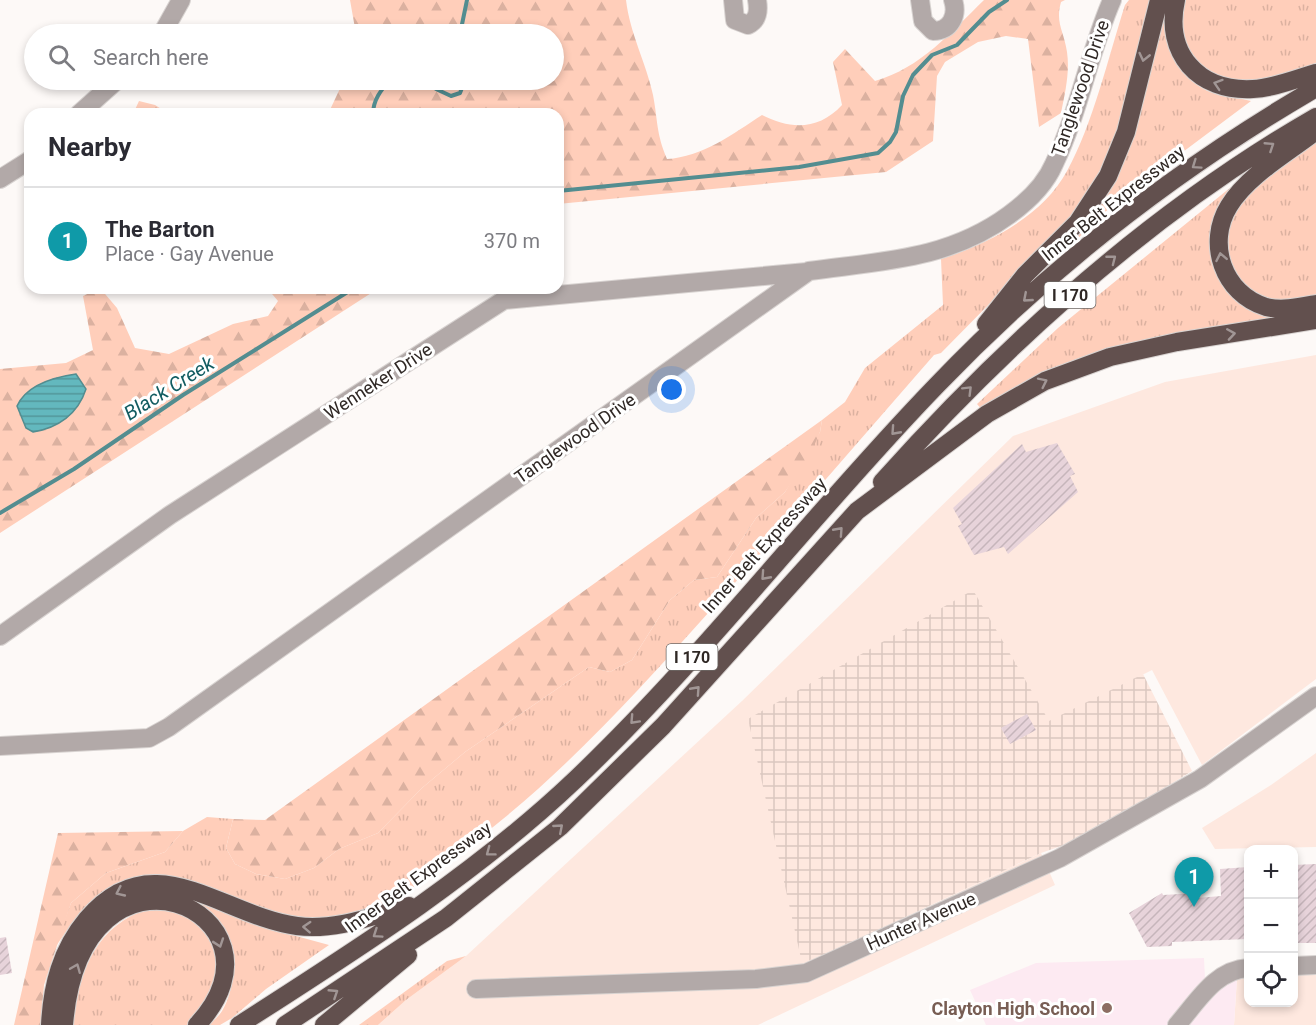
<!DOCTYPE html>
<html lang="en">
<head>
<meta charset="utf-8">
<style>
  :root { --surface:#fff; --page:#f2f2f3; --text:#2b2b33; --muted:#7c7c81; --line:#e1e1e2; --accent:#1a73e8 }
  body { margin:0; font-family:Roboto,sans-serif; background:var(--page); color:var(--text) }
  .controls { position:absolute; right:18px; bottom:18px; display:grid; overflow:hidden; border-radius:12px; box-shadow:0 3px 9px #0003 }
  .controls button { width:54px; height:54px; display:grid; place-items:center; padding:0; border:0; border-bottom:2px solid var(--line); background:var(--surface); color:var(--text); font:30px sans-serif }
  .you { position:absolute; left:672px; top:390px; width:21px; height:21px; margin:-15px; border:4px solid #fff; border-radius:50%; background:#1a73e8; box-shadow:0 0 0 9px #1a73e833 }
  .badge { display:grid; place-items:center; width:39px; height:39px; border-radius:50%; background:var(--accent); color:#fff; font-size:20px; font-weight:700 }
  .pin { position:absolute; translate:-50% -50px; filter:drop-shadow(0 2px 3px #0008) }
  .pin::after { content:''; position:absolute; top:32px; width:21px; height:18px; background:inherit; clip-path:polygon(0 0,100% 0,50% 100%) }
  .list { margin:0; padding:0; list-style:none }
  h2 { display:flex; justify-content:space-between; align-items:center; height:78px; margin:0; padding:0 24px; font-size:26px }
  h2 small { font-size:20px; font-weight:400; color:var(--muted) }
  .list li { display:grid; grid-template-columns:39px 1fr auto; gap:18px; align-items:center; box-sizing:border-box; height:108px; padding:0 24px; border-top:2px solid var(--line) }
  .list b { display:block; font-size:22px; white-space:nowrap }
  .list p { margin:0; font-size:20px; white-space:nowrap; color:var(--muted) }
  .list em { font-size:20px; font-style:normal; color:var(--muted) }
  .icon { flex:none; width:33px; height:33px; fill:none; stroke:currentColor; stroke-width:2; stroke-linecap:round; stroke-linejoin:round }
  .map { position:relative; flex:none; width:1316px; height:1025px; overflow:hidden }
  .search { position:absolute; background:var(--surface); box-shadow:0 3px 9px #0003; left:24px; top:24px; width:540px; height:66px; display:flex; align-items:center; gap:15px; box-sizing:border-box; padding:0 21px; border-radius:33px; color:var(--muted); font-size:22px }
  .panel { position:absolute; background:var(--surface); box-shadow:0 3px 9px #0003; left:24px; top:108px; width:540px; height:186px; border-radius:18px }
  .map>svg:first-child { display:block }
  .built { fill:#fee8df }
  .industrial { fill:url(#industrial-grid) }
  .education { fill:#fdeaf2 }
  .grass { fill:url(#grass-tufts) }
  .forest { fill:url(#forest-firs) }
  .water { fill:url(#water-rules); stroke:#538d90; stroke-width:1.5 }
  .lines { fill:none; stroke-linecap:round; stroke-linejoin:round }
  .stream { stroke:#538d90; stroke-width:4 }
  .building { fill:url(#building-hatch) }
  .minor-casing { stroke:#d8d3d1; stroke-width:20 }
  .highway-casing { stroke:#d8d3d1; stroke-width:20 }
  .minor { stroke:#b2a9a8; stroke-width:18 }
  .highway { stroke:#62504e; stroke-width:18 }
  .oneway { stroke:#a19695 }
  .education-dot { fill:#8d6e63; stroke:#fff; stroke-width:2 }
  .labels { text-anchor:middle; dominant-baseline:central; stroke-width:6; stroke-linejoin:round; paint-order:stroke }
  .shield { fill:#fff; stroke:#6d6866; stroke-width:1.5 }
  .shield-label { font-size:16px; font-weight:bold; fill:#2f2825 }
  .street-label { font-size:18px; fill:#2f2825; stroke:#fff }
  .education-label { font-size:18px; font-weight:bold; fill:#785e54; stroke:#fff; text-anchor:end }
  .water-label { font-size:20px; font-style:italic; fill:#125c61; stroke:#fff }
</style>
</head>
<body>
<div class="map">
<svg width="1316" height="1025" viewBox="0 0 1316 1025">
  <defs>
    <pattern id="industrial-grid" width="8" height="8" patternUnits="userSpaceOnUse" patternTransform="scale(1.5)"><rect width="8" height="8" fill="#fee8df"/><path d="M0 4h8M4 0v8" fill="none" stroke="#dac7bf"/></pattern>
    <pattern id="grass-tufts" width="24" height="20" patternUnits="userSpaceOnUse" patternTransform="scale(1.5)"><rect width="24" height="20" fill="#ffceba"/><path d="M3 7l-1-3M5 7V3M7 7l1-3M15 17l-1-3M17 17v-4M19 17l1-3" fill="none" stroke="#dbb1a0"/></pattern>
    <pattern id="forest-firs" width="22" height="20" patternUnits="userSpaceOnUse" patternTransform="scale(1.5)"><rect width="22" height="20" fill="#ffceba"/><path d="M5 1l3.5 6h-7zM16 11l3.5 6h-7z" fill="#dbb1a0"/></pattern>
    <pattern id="water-rules" width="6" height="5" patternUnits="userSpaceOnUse" patternTransform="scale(1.5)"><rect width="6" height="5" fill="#63b8be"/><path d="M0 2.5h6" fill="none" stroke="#52969a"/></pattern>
    <pattern id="building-hatch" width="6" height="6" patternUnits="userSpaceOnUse" patternTransform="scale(1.5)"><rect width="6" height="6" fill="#e7d3da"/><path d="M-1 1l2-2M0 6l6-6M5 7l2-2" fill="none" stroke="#c6b5bb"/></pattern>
  </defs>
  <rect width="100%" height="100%" fill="#fdf9f7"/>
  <!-- built -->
  <path class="built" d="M1316,355V679L1202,765L1152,670L1049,722L837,950L1041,853L1055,885L758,1025H378L406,1000L466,956L742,701L1013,436L1165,382Z
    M1316,753V847L1215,849L1202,828L1271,785Z
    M1316,974V1025H1234L1237,977H1248V1002H1294V975Z"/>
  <!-- industrial -->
  <path class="industrial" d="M973,590L1049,721L1143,674L1192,771L1084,838L1041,853L836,950L802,963L748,719Z"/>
  <!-- education -->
  <path class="education" d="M1204,958L1205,979L1237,977L1234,1025H986L970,990L1036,963Z"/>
  <!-- grass -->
  <path class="grass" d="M1129,0H1150L1116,136L1104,167L1063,229L941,353L934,355C859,441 785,527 709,612C637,692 565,772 479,838C447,862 415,890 379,907C357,917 330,921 306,919C236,913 173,844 102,892C82,906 68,929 54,949L71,903L106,873L165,852L183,831L207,817L233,819L226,848L235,864L256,874L285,879L314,868L339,849L378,833L422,788L465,752L589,667L610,672L632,660L670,600L694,580L717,577L756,518L785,492L820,432L822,420L845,402L865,368L943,305L941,259C988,244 1043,216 1067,171C1093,124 1108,58 1125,5Z
    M1184,0H1316V63C1302,69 1288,78 1273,81C1236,88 1188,75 1181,33C1179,23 1183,10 1184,0Z
    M1165,17C1167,52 1182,85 1219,95C1230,98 1241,98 1251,101L1116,202L1073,243L1071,240L1089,219L1115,181L1161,18Z
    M1316,141V299L1280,303L1250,291L1230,268L1226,231L1241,197Z
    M1231,187L1233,191L1214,263L1283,318L1147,341L983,411L977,404L1058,328Z
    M197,901L256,925L329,945L266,989L232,1018L220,1025H209C213,1021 219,1016 222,1011C244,975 228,929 197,904Z
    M150,908C164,908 183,910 195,920C209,932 220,957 218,975C215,991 199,1011 192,1025H71C81,971 93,927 150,908Z
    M466,956L406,1000L378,1025H359L447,961Z"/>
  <!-- forest -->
  <path class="forest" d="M350,0H626C630,34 646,62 653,95C658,121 656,133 667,159C702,157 733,134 762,115C791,130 819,130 842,105L833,62L845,49L875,81C921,68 951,32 984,0H1065L1061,2C1055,23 1064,31 1067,52C1070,72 1065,93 1061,113L1039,127L1028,39L1006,36L978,42L945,62L937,76L933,141L886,172L558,204V114H328L344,80H554V34H356Z
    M139,101L155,105L169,114H133Z
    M100,288L117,308L135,348L169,354L233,324L268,316L278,301L267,288H379L0,533V369L66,363L93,350L83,296Z
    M822,420L820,432L810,455L785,492L756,518L717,577L694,580L670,600L632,660L610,672L589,667L465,752L422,788L378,833L339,849L314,868L285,879L256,874L235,864L226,848L233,819L265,820Z
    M183,831L165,852L106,873L71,903L44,985L41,1025H14L58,833Z"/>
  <!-- water -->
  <path class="water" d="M76,374L86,389C78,414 58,428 33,432L26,428L17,406C27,384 55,377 76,374Z"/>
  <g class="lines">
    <!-- stream -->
    <path class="stream" d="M460,34L467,0
      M429,80L436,89L451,96L460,93L465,80
      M373,114C373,100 381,90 390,80
      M558,191L799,167L878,153L890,142L896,132L903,96L913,75L932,55L957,45L989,12L1007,0
      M0,513L74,469L183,395L354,288"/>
  </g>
  <!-- building -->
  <path class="building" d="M1057,443L1075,474L1070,476L1078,492L1008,554L1004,547L974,555L958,526L962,524L953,508L1022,444L1026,452Z
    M1027,714L1036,730L1010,744L1001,728Z
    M1316,864V943H1293V865Z
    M1248,867V939L1172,942V946L1147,947L1129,913L1162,893L1163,895L1197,893V898L1221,896L1220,869Z
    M6,937L12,973L0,975V938Z"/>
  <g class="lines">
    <defs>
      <path id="minor" d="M733,0L735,20L748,25C758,20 759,11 757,0
        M920,0L923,21L933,31C951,31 958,15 953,0
        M162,34L181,0
        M79,114L117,80
        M0,179L30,160
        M0,636L170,515L504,300L807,272
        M0,746L149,738L169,727L809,271C881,261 948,260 1009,215C1027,202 1045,185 1054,164C1079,112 1089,53 1112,0
        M1294,966L1316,965
        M476,989L756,979L806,973L1060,858L1200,779L1316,696
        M1177,1025C1198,1001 1215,970 1248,968"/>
      <path id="highway" d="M1176,0C1164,53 1198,92 1253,89C1274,88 1295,79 1316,73
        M1316,131C1288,153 1248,175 1229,206C1206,243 1223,294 1266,307C1282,311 1300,307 1316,304
        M986,324L1025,275L1078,222L1108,176L1126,132L1159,0
        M882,482C1008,341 1151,212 1316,117
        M50,1025C52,986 61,950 87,919C153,841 222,916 297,926C335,931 373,916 409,906
        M64,1025C81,813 302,913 197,1025
        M239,1025C356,950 475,875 576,779C705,656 813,513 937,385C1048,269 1177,169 1316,88
        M285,1025L446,918L560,827L663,726L857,511L987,414L1045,381L1110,357L1177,342L1316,320
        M324,1025L408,955"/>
    </defs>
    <!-- minor casing -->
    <use href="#minor" class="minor-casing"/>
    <!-- highway casing -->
    <use href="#highway" class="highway-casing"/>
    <!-- minor -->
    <use href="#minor" class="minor"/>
    <!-- highway -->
    <use href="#highway" class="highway"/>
  </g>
  <!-- one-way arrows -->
  <defs><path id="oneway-chevron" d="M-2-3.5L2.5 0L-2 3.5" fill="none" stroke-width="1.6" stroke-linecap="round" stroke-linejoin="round" transform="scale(1.5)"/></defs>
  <g class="oneway">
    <use href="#oneway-chevron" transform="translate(1144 57) rotate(103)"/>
    <use href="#oneway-chevron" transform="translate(1218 84) rotate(-162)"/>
    <use href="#oneway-chevron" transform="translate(1270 146) rotate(-33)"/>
    <use href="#oneway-chevron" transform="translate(1196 165) rotate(145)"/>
    <use href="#oneway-chevron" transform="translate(1221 257) rotate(-101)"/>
    <use href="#oneway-chevron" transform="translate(1112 259) rotate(-38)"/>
    <use href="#oneway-chevron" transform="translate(1027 298) rotate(139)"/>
    <use href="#oneway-chevron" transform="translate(1231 334) rotate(-9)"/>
    <use href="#oneway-chevron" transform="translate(1043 382) rotate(-26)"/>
    <use href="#oneway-chevron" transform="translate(968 390) rotate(-45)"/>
    <use href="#oneway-chevron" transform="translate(895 431) rotate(132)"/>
    <use href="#oneway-chevron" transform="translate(839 531) rotate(-48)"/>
    <use href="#oneway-chevron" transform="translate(765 576) rotate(132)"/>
    <use href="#oneway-chevron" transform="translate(696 690) rotate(-48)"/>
    <use href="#oneway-chevron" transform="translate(634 720) rotate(133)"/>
    <use href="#oneway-chevron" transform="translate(559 828) rotate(-41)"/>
    <use href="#oneway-chevron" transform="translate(490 852) rotate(143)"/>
    <use href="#oneway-chevron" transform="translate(120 892) rotate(155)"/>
    <use href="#oneway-chevron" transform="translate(307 927) rotate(-177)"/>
    <use href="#oneway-chevron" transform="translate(377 934) rotate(146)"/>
    <use href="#oneway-chevron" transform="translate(219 943) rotate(71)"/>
    <use href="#oneway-chevron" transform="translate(76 968) rotate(-68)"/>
    <use href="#oneway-chevron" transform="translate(334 993) rotate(-33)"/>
  </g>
  <!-- markers -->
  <circle class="education-dot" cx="1107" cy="1008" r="6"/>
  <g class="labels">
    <!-- shield labels -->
    <g class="shield">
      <rect x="1044.5" y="282" width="51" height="26" rx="4.5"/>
      <rect x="666.5" y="644" width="51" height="26" rx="4.5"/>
    </g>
    <g class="shield-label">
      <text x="1070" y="295">I 170</text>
      <text x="692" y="657">I 170</text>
    </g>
    <!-- street labels -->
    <g class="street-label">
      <text transform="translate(1080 88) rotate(-71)">Tanglewood Drive</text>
      <text transform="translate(1113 203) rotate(-38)">Inner Belt Expressway</text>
      <text transform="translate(378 381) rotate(-33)">Wenneker Drive</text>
      <text transform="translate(575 438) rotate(-35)">Tanglewood Drive</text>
      <text transform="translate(764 545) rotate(-48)">Inner Belt Expressway</text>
      <text transform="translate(418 877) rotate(-36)">Inner Belt Expressway</text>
      <text transform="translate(921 921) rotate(-24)">Hunter Avenue</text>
    </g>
    <!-- education labels -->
    <g class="education-label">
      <text x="1095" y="1008">Clayton High School</text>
    </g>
    <!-- water labels -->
    <g class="water-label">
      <text transform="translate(169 388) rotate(-32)">Black Creek</text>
    </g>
  </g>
</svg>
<div class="controls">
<button>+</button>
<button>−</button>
<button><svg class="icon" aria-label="locate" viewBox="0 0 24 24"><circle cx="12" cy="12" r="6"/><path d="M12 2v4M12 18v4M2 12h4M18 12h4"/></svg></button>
</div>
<div class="you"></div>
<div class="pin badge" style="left:1194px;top:907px;background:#0f9aa8">1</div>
<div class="search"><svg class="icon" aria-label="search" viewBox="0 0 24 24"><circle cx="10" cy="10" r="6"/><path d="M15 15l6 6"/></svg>Search here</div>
<section class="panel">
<h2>Nearby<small></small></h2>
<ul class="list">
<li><span class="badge" style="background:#0f9aa8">1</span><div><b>The Barton</b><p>Place · Gay Avenue</p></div><em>370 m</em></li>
</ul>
</section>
</div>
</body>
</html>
